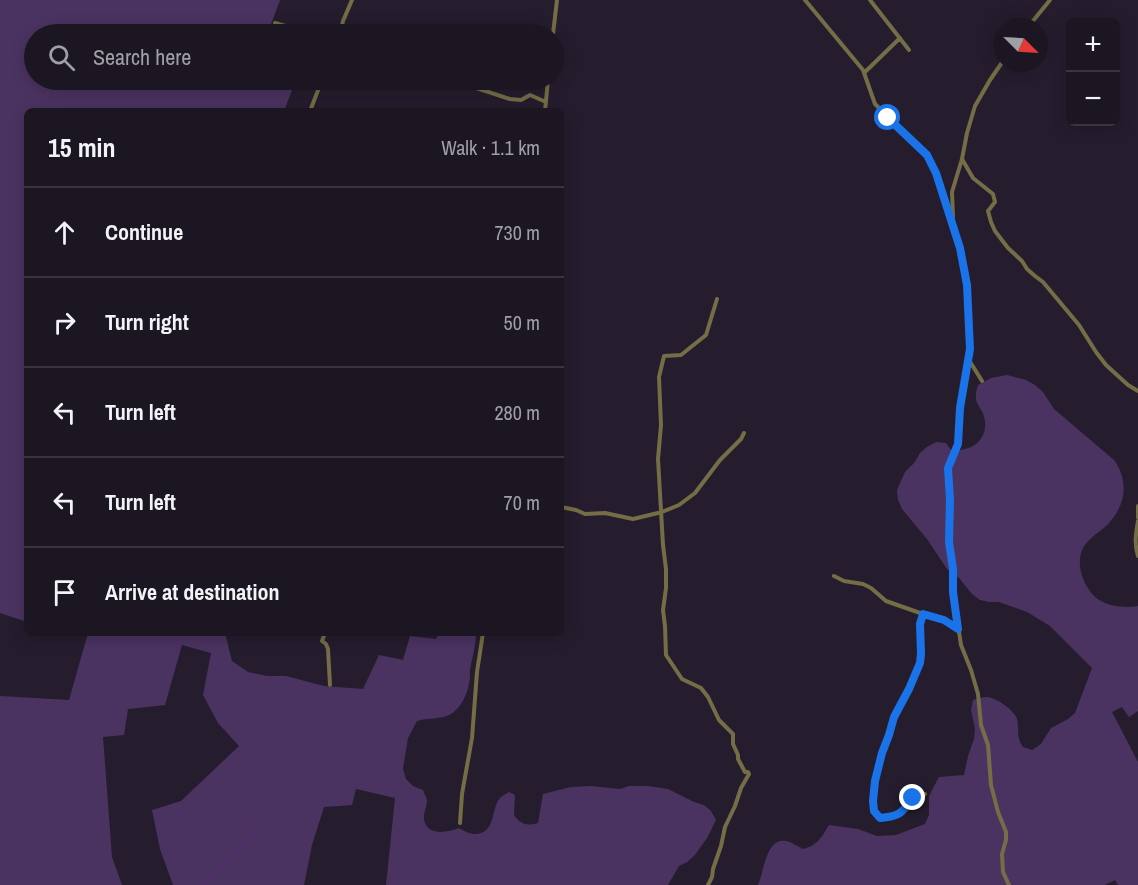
<!DOCTYPE html>
<html lang="en">
<head>
<meta charset="utf-8">
<style>
  :root { --surface:#1c1622; --page:#251f2a; --text:#f1f3f6; --muted:#a09fa5; --line:#3a3540 }
  body { margin:0; font-family:"Archivo Narrow",sans-serif; background:var(--page); color:var(--text) }
  .controls { position:absolute; right:18px; top:18px; display:grid; overflow:hidden; border-radius:9px; box-shadow:0 3px 15px #0003 }
  .controls button { width:54px; height:54px; display:grid; place-items:center; padding:0; border:0; border-bottom:2px solid var(--line); background:var(--surface); color:var(--text); font:30px sans-serif }
  .compass { position:absolute; left:994px; top:18px; width:54px; height:54px; border-radius:50%; background:var(--surface); box-shadow:0 3px 15px #0003; rotate:114deg }
  .stop { position:absolute; width:18px; height:18px; margin:-14px; border:4px solid #1a73e8; border-radius:50%; background:#fff }
  .stop.end { background:#1a73e8; border-color:#fff; box-shadow:0 2px 6px #0008 }
  .list { margin:0; padding:0; list-style:none }
  h2 { display:flex; justify-content:space-between; align-items:center; height:78px; margin:0; padding:0 24px; font-size:26px }
  h2 small { font-size:20px; font-weight:400; color:var(--muted) }
  .list li { display:grid; grid-template-columns:39px 1fr auto; gap:18px; align-items:center; box-sizing:border-box; height:90px; padding:0 24px; border-top:2px solid var(--line) }
  .list b { display:block; font-size:22px; white-space:nowrap }
  .list em { font-size:20px; font-style:normal; color:var(--muted) }
  .icon { flex:none; width:33px; height:33px; fill:none; stroke:currentColor; stroke-width:2; stroke-linecap:round; stroke-linejoin:round }
  .map { position:relative; flex:none; width:1138px; height:885px; overflow:hidden }
  .search { position:absolute; background:var(--surface); box-shadow:0 3px 15px #0003; left:24px; top:24px; width:540px; height:66px; display:flex; align-items:center; gap:15px; box-sizing:border-box; padding:0 21px; border-radius:33px; color:var(--muted); font-size:22px }
  .panel { position:absolute; background:var(--surface); box-shadow:0 3px 15px #0003; left:24px; top:108px; width:540px; height:528px; border-radius:9px }
  .map>svg:first-child { display:block }
  .green { fill:#4b3361 }
  .lines { fill:none; stroke-linecap:round; stroke-linejoin:round }
  .stream { stroke:#542b75; stroke-width:1.5 }
  .minor { stroke:#746d46; stroke-width:4 }
  .route { stroke:#1a73e8; stroke-width:8 }
</style>
</head>
<body>
<div class="map">
<svg width="1138" height="885" viewBox="0 0 1138 885">
  <rect width="100%" height="100%" fill="#251d2e"/>
  <!-- green -->
  <path class="green" d="M0,0H280L270,27L298,34H34V80H296L284,111H27V622L0,613Z
    M1007,375L1026,380L1035,385L1043,392L1054,409L1114,460C1129,481 1126,504 1109,523C1099,534 1087,537 1081,553C1076,569 1087,594 1101,601C1111,607 1127,608 1138,606V711L1129,717L1122,707L1112,712L1138,762V885H1118L1115,880L1105,885H758C764,872 766,837 786,841C792,842 798,847 803,849C818,845 821,838 829,825L858,829L877,836L896,835L925,824L929,815V796L939,777L964,775L968,756L974,739L975,729L971,710L973,700C977,699 983,697 987,697C997,698 1014,710 1017,719C1020,732 1015,734 1023,747L1032,750L1041,744L1051,728L1068,719L1075,713L1092,668L1050,626L1027,612L999,602H989L980,600L972,594L959,578L947,569L927,539L902,509L898,500L897,490L905,472L914,463L920,453L927,447L936,442L946,443L951,450C970,452 987,442 985,421C983,404 971,407 978,385L991,378Z
    M88,633H225L232,661L248,672L267,676H286L324,686L363,689L379,655L403,660L410,636L436,639L438,633H476C476,646 472,658 470,670C470,675 470,680 469,684C467,695 460,710 449,715C441,719 427,718 417,721L408,738L403,769L406,779L413,786L423,790C424,793 426,796 427,800C427,806 423,814 424,820C428,837 448,832 459,828C466,832 473,836 481,833C496,828 491,807 501,797C503,795 506,794 509,792L515,795L514,815C521,825 527,826 538,823L543,794L571,787L591,786L620,789L629,786H648L668,789L694,802L704,805L711,811L716,820L707,838L695,855L687,862L679,866L668,885H386L395,798L356,789L352,805L324,807L312,845L304,885H173L160,849L152,810L181,801L239,746L218,723L203,695L211,653L182,645L165,705L128,709L124,735L103,737L112,857L122,885H0V696L69,700Z"/>
  <g class="lines">
    <!-- stream -->
    <path class="stream" d="M202,885L229,860L254,830"/>
    <!-- minor -->
    <path class="minor" d="M805,0L863,70L875,104L927,155L936,173L960,248L964,268L969,305L970,349L969,360L982,381
      M870,0L909,50
      M275,23L313,34
      M1028,27L1050,0
      M340,34L343,21L352,0
      M553,34L557,0
      M864,73L900,38
      M452,80L510,99L521,100L530,95L546,102
      M310,111L322,80
      M545,111L548,80
      M962,159L973,178L993,194L995,202L988,211L991,222L995,231L1008,248L1022,261L1027,269L1035,276L1043,282L1079,325L1096,352L1106,365L1128,385L1138,391
      M953,217L952,192L962,159L967,133L975,106L990,80L1003,61
      M969,360L960,408L958,444L948,468L950,500L949,542L953,569V592L961,645L971,670L978,694L981,725L988,745L991,785L998,812L1006,832V840L1002,854L1003,872L1009,885
      M1138,506V518
      M561,507L576,510L585,514L605,513L633,519L662,512L679,505L695,493L720,460L741,439L744,433
      M1138,521C1136,533 1134,544 1138,556
      M834,576L844,581L863,584L871,588L886,601L923,614L944,620L958,629
      M923,614L920,624L921,654L920,663L909,689L894,717L889,735L882,753L875,781L873,801L874,811L880,818C887,818 895,817 901,813C913,803 906,800 925,794
      M325,633L322,641L326,644L328,649L330,685
      M460,823L462,794L472,738L477,672L483,633
      M708,885L712,877L713,869L721,846L725,827L735,806L741,788L749,774L748,772H745L738,759V755L733,744V734L719,720L708,697L701,688L682,679L666,655L665,626L663,610L666,588V569L663,545L658,459L661,425L659,377L664,356L681,355L706,335L717,299"/>
  </g>
  <g class="lines">
    <!-- route -->
    <path class="route" d="M888,118L927,155L936,173L960,248L967,285L970,349L960,408L958,444L948,468L950,500L949,542L953,569V592L958,629L944,620L923,614L920,624L921,654L920,663L909,689L894,717L889,735L882,753L875,781L873,801L874,811L880,818C901,816 901,813 913,798"/>
  </g>
</svg>
<div class="controls">
<button>+</button>
<button>−</button>
</div>
<svg class="compass" viewBox="-18 -18 36 36"><path d="M0-13l5 13h-10z" fill="#e53935"/><path d="M0 13l5-13h-10z" fill="#a09fa5"/></svg>
<div class="stop" style="left:888px;top:118px"></div>
<div class="stop end" style="left:913px;top:798px"></div>
<div class="search"><svg class="icon" aria-label="search" viewBox="0 0 24 24"><circle cx="10" cy="10" r="6"/><path d="M15 15l6 6"/></svg>Search here</div>
<section class="panel">
<h2>15 min<small>Walk · 1.1 km</small></h2>
<ul class="list">
<li><svg class="icon" aria-label="ahead" viewBox="0 0 24 24"><path d="M12 20V5M6 11l6-6 6 6"/></svg><div><b>Continue</b></div><em>730 m</em></li>
<li><svg class="icon" aria-label="right" viewBox="0 0 24 24"><path d="M7 20v-9h11M14 6l5 5-5 5"/></svg><div><b>Turn right</b></div><em>50 m</em></li>
<li><svg class="icon" aria-label="left" viewBox="0 0 24 24"><path d="M17 20v-9H6M10 6l-5 5 5 5"/></svg><div><b>Turn left</b></div><em>280 m</em></li>
<li><svg class="icon" aria-label="left" viewBox="0 0 24 24"><path d="M17 20v-9H6M10 6l-5 5 5 5"/></svg><div><b>Turn left</b></div><em>70 m</em></li>
<li><svg class="icon" aria-label="arrive" viewBox="0 0 24 24"><path d="M6 21V4h12l-3 4 3 4H6"/></svg><div><b>Arrive at destination</b></div></li>
</ul>
</section>
</div>
</body>
</html>
